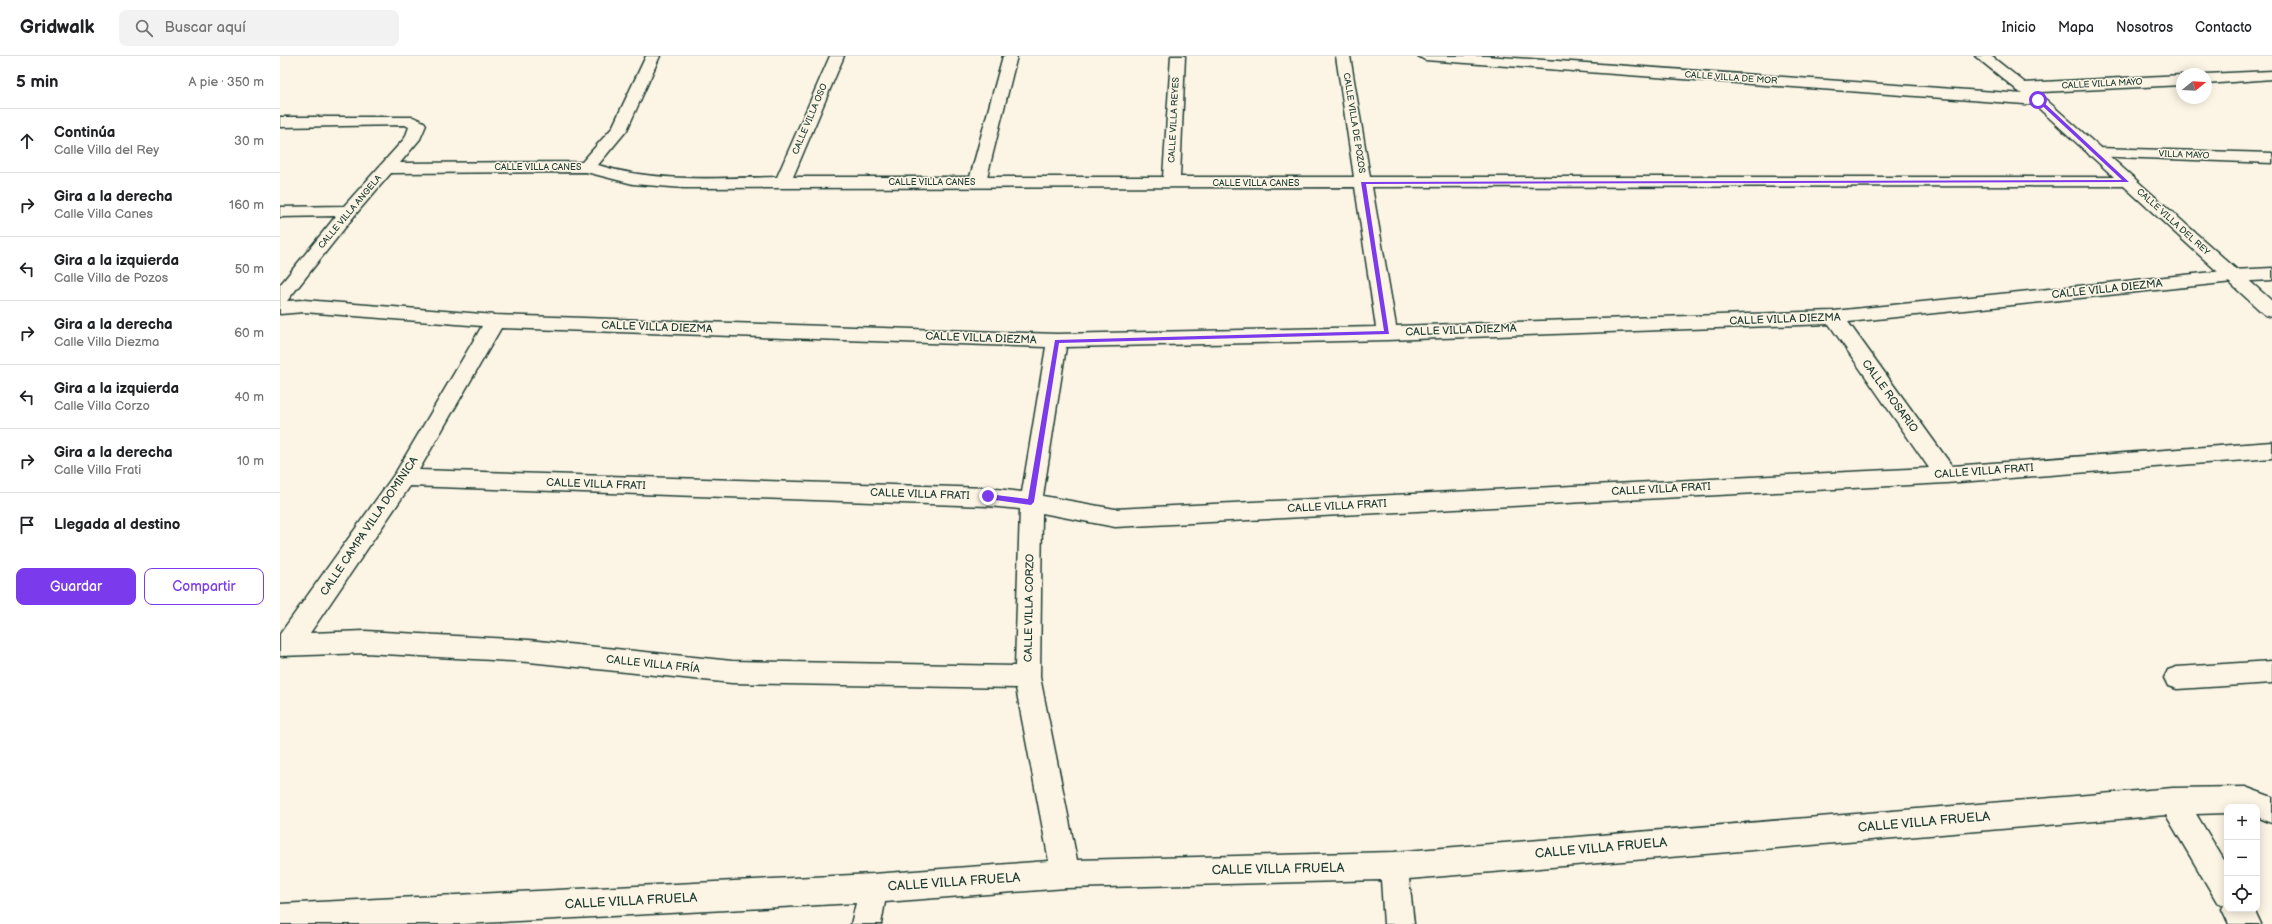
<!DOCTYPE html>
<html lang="es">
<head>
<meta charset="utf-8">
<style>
  :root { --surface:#fff; --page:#f2f2f2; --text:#202124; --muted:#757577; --line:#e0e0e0; --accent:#7c3aed }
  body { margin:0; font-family:"Balsamiq Sans",sans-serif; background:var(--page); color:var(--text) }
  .controls { position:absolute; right:12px; bottom:12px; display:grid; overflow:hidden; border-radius:8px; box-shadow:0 2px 10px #0003 }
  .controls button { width:36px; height:36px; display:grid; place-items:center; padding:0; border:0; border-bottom:1px solid var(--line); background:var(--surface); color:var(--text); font:20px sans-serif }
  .compass { position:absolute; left:1896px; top:12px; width:36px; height:36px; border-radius:50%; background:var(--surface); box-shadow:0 2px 10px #0003; rotate:72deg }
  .stop { position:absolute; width:12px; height:12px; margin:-9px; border:3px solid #7c3aed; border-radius:50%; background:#fff }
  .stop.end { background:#7c3aed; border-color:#fff; box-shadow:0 1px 4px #0008 }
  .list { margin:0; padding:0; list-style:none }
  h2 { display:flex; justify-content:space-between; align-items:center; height:52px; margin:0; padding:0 16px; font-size:17px }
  h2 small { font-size:13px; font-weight:400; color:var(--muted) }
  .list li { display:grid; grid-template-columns:26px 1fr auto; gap:12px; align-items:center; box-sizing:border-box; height:64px; padding:0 16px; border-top:1px solid var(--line) }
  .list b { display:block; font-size:15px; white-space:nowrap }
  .list p { margin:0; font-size:13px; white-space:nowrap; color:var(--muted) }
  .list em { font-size:13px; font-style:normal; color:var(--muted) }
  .actions { display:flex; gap:8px; padding:12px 16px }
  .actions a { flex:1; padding:9px 0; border:1px solid var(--accent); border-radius:8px; text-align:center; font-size:14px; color:var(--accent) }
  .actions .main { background:var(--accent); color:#fff }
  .icon { flex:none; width:22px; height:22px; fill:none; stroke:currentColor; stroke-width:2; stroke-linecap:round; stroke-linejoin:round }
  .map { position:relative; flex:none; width:1992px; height:868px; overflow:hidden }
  header { display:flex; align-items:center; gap:24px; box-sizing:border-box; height:56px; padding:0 20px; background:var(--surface); border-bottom:1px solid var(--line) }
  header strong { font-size:19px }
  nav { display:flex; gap:22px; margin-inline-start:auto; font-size:14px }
  .search { width:280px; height:36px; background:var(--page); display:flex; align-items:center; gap:10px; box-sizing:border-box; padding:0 14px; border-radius:8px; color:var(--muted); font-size:15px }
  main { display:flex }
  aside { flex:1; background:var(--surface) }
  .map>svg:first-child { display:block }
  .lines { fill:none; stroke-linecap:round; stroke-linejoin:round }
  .street-casing { stroke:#1f3d34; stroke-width:3 }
  .secondary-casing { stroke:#1f3d34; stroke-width:3 }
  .street { fill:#fcf5e5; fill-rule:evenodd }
  .secondary { fill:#fcf5e5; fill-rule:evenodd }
  .route { fill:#7c3aed }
  .labels { text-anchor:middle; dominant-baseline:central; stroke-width:3; stroke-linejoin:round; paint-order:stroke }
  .far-street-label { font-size:9px; fill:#1f3d34; stroke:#fcf5e5 }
  .street-label { font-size:11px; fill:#1f3d34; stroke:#fcf5e5 }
  .near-street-label { font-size:13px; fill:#1f3d34; stroke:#fcf5e5 }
</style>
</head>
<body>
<header>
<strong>Gridwalk</strong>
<div class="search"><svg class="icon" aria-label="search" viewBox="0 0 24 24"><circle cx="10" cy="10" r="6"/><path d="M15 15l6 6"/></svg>Buscar aquí</div>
<nav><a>Inicio</a><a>Mapa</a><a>Nosotros</a><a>Contacto</a></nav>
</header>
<main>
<aside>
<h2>5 min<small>A pie · 350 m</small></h2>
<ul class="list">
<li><svg class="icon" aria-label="ahead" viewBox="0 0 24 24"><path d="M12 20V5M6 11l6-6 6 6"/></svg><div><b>Continúa</b><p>Calle Villa del Rey</p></div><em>30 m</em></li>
<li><svg class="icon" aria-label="right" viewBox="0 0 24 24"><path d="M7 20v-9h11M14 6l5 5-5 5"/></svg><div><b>Gira a la derecha</b><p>Calle Villa Canes</p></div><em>160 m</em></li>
<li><svg class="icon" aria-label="left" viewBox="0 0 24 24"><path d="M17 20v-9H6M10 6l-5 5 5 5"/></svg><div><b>Gira a la izquierda</b><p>Calle Villa de Pozos</p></div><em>50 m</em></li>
<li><svg class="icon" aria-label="right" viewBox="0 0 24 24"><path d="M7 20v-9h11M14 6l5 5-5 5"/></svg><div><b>Gira a la derecha</b><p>Calle Villa Diezma</p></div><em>60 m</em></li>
<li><svg class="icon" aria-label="left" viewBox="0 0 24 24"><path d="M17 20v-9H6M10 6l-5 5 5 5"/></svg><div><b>Gira a la izquierda</b><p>Calle Villa Corzo</p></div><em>40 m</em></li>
<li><svg class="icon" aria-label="right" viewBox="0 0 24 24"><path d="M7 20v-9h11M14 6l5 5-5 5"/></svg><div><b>Gira a la derecha</b><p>Calle Villa Frati</p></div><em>10 m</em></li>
<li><svg class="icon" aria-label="arrive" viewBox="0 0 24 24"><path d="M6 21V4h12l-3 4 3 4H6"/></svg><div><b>Llegada al destino</b></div></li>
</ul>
<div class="actions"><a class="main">Guardar</a><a>Compartir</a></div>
</aside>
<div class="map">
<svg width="1992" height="868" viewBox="0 0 1992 868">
  <rect width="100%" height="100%" fill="#fcf5e5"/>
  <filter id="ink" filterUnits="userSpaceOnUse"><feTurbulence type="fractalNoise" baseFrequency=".025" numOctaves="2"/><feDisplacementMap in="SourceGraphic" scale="8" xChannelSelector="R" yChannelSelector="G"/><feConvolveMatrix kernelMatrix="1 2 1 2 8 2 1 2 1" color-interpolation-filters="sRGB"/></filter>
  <g filter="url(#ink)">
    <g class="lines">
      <defs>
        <path id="street" d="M366,0H380L347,74L318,109C375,127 437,122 497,121L550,0H564L513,121H690L723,0H737L707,121H883L891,0H905L900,121H1074L1056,0H1070L1090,121H1853L1855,125L1853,129L1847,130L1092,131L1116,270L1554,255L1953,214L1992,212V224L1953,226L1568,266L1672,410L1992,386V402L1666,427L835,471L762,457L760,621L797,804L1114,796L1893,732L1965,731L1992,741V767L1977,761V751H1947V757L1916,758L1947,809V853H1974L1981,868H1949L1942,853L1944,849L1937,846L1886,759L1129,823L1134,868H1104L1101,824L786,832L605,846L601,868H571L576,847L183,868H0V848L593,818L769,805L736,632L452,627L249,606L85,597L0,600V578L116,416L202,270L24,256L0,258V229L56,160L0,161V151L64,150L125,82L129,71L125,69L0,71V61H133L144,66L146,69L140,83L120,107L302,106L332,72ZM306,116L353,128L404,132L1075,131L1096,271L777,278L215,259L24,244L7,245L75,159L111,117ZM1549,268L1649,412L835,453L763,440L786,291L1107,284ZM221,272L766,291L742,436L708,432L139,414ZM130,430L708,450L740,453L735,610L452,605L249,584L85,575L30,577Z
          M1138,0H1206L1758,39L1763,41L1766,44L1763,47L1758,49L1145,4Z
          M1992,15V23L1926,28V18Z
          M1902,19V29L1743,37L1738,35L1735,32L1738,29L1743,27Z
          M1816,92L1992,97V107L1810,100L1808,97L1810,94Z
          M1992,605V627L1897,633L1888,630L1884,622L1888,614L1897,611Z"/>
        <path id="secondary" d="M1695,0H1711L1763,41L1992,245V261L1985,259L1753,47Z"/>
      </defs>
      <!-- street casing -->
      <use href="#street" class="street-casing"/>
      <!-- secondary casing -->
      <use href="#secondary" class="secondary-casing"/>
      <!-- street -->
      <use href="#street" class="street"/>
      <!-- secondary -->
      <use href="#secondary" class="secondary"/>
    </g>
  </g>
  <!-- route -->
  <path class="route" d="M1760,43L1849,126L1086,128L1109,278L779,287L754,446L751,449L708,443L704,440L708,438L748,443L775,284L1104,275L1081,126L1842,124L1756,44Z"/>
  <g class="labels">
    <!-- far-street labels -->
    <g class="far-street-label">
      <text transform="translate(1451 22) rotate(4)">CALLE VILLA DE MOR</text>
      <text transform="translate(1822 28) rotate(-3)">CALLE VILLA MAYO</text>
      <text transform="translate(530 63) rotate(-67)">CALLE VILLA OSO</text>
      <text transform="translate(894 64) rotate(-87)">CALLE VILLA REYES</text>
      <text transform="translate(1074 67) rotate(81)">CALLE VILLA DE POZOS</text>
      <text transform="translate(1904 99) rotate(2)">VILLA MAYO</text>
      <text x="258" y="111">CALLE VILLA CANES</text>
      <text x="652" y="126">CALLE VILLA CANES</text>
      <text x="976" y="127">CALLE VILLA CANES</text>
      <text transform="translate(70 156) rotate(-50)">CALLE VILLA ANGELA</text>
      <text transform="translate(1893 166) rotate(42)">CALLE VILLA DEL REY</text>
    </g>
    <!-- street labels -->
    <g class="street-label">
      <text transform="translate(1827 233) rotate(-6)">CALLE VILLA DIEZMA</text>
      <text transform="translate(1505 263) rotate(-2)">CALLE VILLA DIEZMA</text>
      <text transform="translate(377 271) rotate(2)">CALLE VILLA DIEZMA</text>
      <text transform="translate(1181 274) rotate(-2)">CALLE VILLA DIEZMA</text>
      <text transform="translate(701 282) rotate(2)">CALLE VILLA DIEZMA</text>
      <text transform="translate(1610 340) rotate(54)">CALLE ROSARIO</text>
      <text transform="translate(1704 415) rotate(-4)">CALLE VILLA FRATI</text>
      <text transform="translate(316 428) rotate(2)">CALLE VILLA FRATI</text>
      <text transform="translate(1381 433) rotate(-3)">CALLE VILLA FRATI</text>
      <text transform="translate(640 438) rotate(2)">CALLE VILLA FRATI</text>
      <text transform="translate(1057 450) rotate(-3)">CALLE VILLA FRATI</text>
      <text transform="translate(89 470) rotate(-56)">CALLE CAMPA VILLA DOMINICA</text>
      <text transform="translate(749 552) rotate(-89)">CALLE VILLA CORZO</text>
      <text transform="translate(373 608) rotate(6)">CALLE VILLA FRÍA</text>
    </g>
    <!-- near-street labels -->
    <g class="near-street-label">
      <text transform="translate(1644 766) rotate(-5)">CALLE VILLA FRUELA</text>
      <text transform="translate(1321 792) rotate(-5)">CALLE VILLA FRUELA</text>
      <text transform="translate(998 813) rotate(-1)">CALLE VILLA FRUELA</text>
      <text transform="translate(674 826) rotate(-4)">CALLE VILLA FRUELA</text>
      <text transform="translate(351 845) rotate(-3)">CALLE VILLA FRUELA</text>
    </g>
  </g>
</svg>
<div class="controls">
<button>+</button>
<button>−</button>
<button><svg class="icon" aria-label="locate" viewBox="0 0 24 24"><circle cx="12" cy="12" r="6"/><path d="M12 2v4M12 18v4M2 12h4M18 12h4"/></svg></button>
</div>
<svg class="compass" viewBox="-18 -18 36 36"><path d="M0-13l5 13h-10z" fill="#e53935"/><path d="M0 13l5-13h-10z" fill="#757577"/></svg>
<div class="stop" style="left:1758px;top:44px"></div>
<div class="stop end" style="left:708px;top:440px"></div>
</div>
</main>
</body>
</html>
